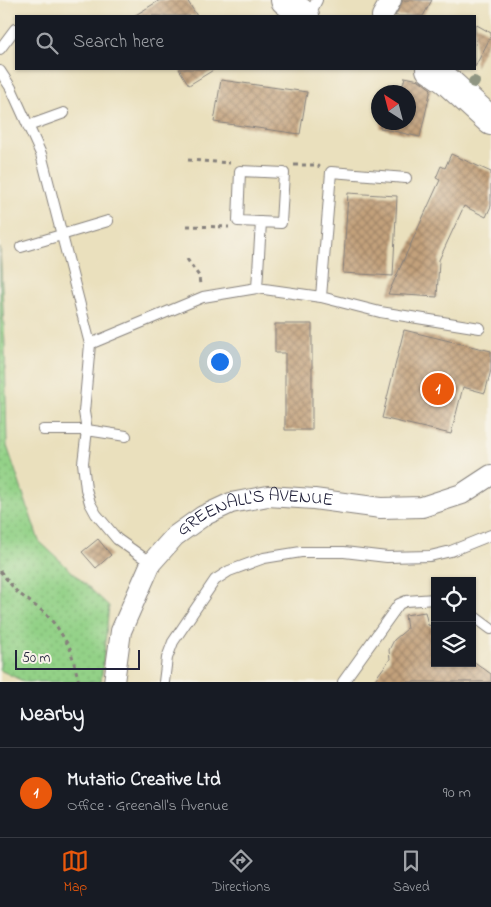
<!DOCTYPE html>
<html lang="en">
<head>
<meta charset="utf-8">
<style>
  :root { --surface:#171b24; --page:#20242c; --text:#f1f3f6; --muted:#9ea1a6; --line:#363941; --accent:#ea580c }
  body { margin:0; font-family:"Indie Flower",sans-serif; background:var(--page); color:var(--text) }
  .controls { position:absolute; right:15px; bottom:15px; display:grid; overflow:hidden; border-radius:0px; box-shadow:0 1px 4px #0004 }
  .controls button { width:45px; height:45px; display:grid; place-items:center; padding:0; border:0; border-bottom:1px solid var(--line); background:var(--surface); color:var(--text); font:25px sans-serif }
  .compass { position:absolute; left:371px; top:85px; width:45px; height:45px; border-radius:50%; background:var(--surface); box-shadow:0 1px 4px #0004; rotate:324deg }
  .scale { position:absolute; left:15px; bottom:12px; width:125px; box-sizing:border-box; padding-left:5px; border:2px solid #22223b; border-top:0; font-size:14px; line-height:18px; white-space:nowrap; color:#22223b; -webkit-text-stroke:4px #f7f3e8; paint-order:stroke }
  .you { position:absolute; left:219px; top:361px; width:18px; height:18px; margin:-12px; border:4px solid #fff; border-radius:50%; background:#1a73e8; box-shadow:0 0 0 8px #1a73e833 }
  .badge { display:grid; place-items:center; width:32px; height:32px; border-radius:50%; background:var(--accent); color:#fff; font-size:16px; font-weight:700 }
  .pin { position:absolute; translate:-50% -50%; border:2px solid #fff; box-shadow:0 1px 5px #0006 }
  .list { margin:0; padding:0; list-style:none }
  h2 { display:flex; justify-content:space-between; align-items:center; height:65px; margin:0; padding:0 20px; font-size:21px }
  h2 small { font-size:16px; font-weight:400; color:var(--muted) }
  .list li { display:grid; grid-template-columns:32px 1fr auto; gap:15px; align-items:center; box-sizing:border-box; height:90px; padding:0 20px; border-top:1px solid var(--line) }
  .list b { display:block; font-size:19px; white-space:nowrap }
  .list p { margin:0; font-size:16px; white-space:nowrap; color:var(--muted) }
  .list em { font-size:16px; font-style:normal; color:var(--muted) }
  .icon { flex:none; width:28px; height:28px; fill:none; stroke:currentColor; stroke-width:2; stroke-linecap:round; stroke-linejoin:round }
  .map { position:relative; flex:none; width:491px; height:682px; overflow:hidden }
  .search { position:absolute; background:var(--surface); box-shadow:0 1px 4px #0004; left:15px; right:15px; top:15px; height:55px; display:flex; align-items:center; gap:12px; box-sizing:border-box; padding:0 18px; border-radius:0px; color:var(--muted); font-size:19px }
  .sheet { height:155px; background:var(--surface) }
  nav { display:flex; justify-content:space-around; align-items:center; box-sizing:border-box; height:70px; border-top:1px solid var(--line); background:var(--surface); font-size:14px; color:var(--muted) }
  nav a { display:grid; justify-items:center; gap:2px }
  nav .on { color:var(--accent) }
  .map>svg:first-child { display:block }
  .grass { fill:url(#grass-dots); stroke:#5a7a61 }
  .building { fill:url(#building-cross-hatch) }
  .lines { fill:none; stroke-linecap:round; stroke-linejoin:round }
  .service-casing { stroke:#86817c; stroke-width:12 }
  .minor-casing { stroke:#86817c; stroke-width:22 }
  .trunk-casing { stroke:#86817c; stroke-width:30 }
  .path { stroke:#86817c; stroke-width:3; stroke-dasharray:4 4; stroke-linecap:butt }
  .service { stroke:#fff; stroke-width:10 }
  .minor { stroke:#fff; stroke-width:20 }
  .trunk { stroke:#fff; stroke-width:28 }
  .tree { fill:#8f9582 }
  .labels { text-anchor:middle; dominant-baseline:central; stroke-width:4; stroke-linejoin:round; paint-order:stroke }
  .street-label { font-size:18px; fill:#22223b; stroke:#f7f3e8 }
</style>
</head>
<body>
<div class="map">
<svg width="491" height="682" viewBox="0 0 491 682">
  <defs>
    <pattern id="grass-dots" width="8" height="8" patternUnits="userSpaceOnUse" patternTransform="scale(1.25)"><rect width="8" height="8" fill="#93d187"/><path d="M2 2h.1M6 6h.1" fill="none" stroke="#7eb375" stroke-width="1.8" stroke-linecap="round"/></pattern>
    <pattern id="building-cross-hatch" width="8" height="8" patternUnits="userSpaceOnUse" patternTransform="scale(1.25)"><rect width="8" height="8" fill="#c3a17b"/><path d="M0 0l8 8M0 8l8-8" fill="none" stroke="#9e8366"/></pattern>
  </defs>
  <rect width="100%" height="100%" fill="#f7f3e8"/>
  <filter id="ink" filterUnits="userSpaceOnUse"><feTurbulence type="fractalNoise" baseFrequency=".02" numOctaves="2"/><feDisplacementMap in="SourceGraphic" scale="10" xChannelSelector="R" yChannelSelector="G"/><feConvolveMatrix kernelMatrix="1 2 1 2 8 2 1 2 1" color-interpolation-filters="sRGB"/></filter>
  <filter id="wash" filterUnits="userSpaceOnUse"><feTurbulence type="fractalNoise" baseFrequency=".0096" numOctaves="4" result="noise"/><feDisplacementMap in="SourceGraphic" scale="20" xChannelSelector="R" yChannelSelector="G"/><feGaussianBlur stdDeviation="1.12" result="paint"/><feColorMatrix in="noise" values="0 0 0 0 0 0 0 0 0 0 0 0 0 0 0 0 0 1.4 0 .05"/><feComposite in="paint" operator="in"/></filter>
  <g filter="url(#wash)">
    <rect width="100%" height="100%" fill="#eae0bd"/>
    <!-- grass -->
    <path class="grass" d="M0,248L5,345L7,446L39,541L109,606L101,682H25L0,670Z"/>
    <g id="blocks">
      <!-- building -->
      <path class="building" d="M160,0H187L197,16H134Z
        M403,0H432L423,16H395Z
        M475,24L491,33V36L475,67Z
        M179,69H215L189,85Z
        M405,77L419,80L431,89L420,137L380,128L381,122H408V92H401Z
        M221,80L307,92L300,134L214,122Z
        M451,154L491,172V206L486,217L464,206L439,260L437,297L388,294L440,180L436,178L441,166L445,168Z
        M348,193L397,196L393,276L343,273Z
        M275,324H312V430H285V353H275Z
        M404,330L491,351V370L485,393L463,387L451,434L382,418Z
        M98,539L111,555L96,568L82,552Z
        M425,612L428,625L435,627V663H476L491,674V682H373L390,659L389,650L394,640L407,629L405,615Z"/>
    </g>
  </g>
  <g filter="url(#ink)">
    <use href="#blocks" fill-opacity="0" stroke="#86817c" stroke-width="1"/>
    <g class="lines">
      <defs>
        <path id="service" d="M309,16L317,0
          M0,49L15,29
          M0,71L11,88L41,154L90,344L84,412L87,430L83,463L86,489L90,503L96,514L117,539L151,563
          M28,126L64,113
          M240,171L284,173L281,223L238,221Z
          M21,247L108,221
          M257,288L261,222
          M321,297L331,172L406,178
          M90,344L203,297L257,288L321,297L380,312L480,328
          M43,430H87L126,436
          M472,615L491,629
          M164,682L167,658L173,642L215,580L229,571L264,558L301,552H344L387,557L430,556L451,551L491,535
          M343,682L399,604L406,601L435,599"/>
        <g id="minor">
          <path d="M382,16L391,0"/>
          <path id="s1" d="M114,682L121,631L151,563L175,536L203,516L231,503L268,496L314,499L381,508L422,507L462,494L491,475"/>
        </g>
        <path id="trunk" d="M285,0L305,16
          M430,69L446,80L491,121"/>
      </defs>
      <!-- service casing -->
      <use href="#service" class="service-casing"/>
      <!-- minor casing -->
      <use href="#minor" class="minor-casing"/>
      <!-- trunk casing -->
      <use href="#trunk" class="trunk-casing"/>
      <!-- path -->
      <path class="path" d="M188,160L230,163
        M294,165H316L320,167
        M187,226L229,227
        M187,259L199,276L200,285
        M0,571L17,592L45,613L57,627L70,648L79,682"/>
      <!-- service -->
      <use href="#service" class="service"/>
      <!-- minor -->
      <use href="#minor" class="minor"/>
      <!-- trunk -->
      <use href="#trunk" class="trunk"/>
    </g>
    <!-- trees -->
    <circle class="tree" cx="474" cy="82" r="6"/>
  </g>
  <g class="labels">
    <!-- street labels -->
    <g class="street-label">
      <text stroke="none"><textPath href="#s1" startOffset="249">GREENALL'S AVENUE</textPath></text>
    </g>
  </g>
</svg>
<div class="controls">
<button><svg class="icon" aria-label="locate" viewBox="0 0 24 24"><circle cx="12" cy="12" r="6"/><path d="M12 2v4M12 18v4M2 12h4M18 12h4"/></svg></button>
<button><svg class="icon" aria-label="layers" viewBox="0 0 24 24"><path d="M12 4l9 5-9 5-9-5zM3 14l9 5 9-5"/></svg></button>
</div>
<svg class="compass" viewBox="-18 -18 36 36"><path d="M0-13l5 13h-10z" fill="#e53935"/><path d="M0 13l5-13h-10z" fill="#9ea1a6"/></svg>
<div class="scale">50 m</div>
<div class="you"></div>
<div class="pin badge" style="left:438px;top:389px">1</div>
<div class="search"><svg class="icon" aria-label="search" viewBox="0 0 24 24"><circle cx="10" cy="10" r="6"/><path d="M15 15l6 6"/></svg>Search here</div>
</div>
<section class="sheet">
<h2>Nearby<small></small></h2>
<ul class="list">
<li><span class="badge">1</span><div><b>Mutatio Creative Ltd</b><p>Office · Greenall's Avenue</p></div><em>90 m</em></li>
</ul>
</section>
<nav>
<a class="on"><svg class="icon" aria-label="map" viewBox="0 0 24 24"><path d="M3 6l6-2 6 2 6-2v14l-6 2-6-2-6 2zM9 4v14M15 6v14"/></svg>Map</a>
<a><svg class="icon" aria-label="directions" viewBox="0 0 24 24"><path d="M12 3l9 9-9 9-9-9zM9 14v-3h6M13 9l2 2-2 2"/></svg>Directions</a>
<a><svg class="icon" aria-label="saved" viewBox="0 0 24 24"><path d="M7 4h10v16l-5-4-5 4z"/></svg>Saved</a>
</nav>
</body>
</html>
